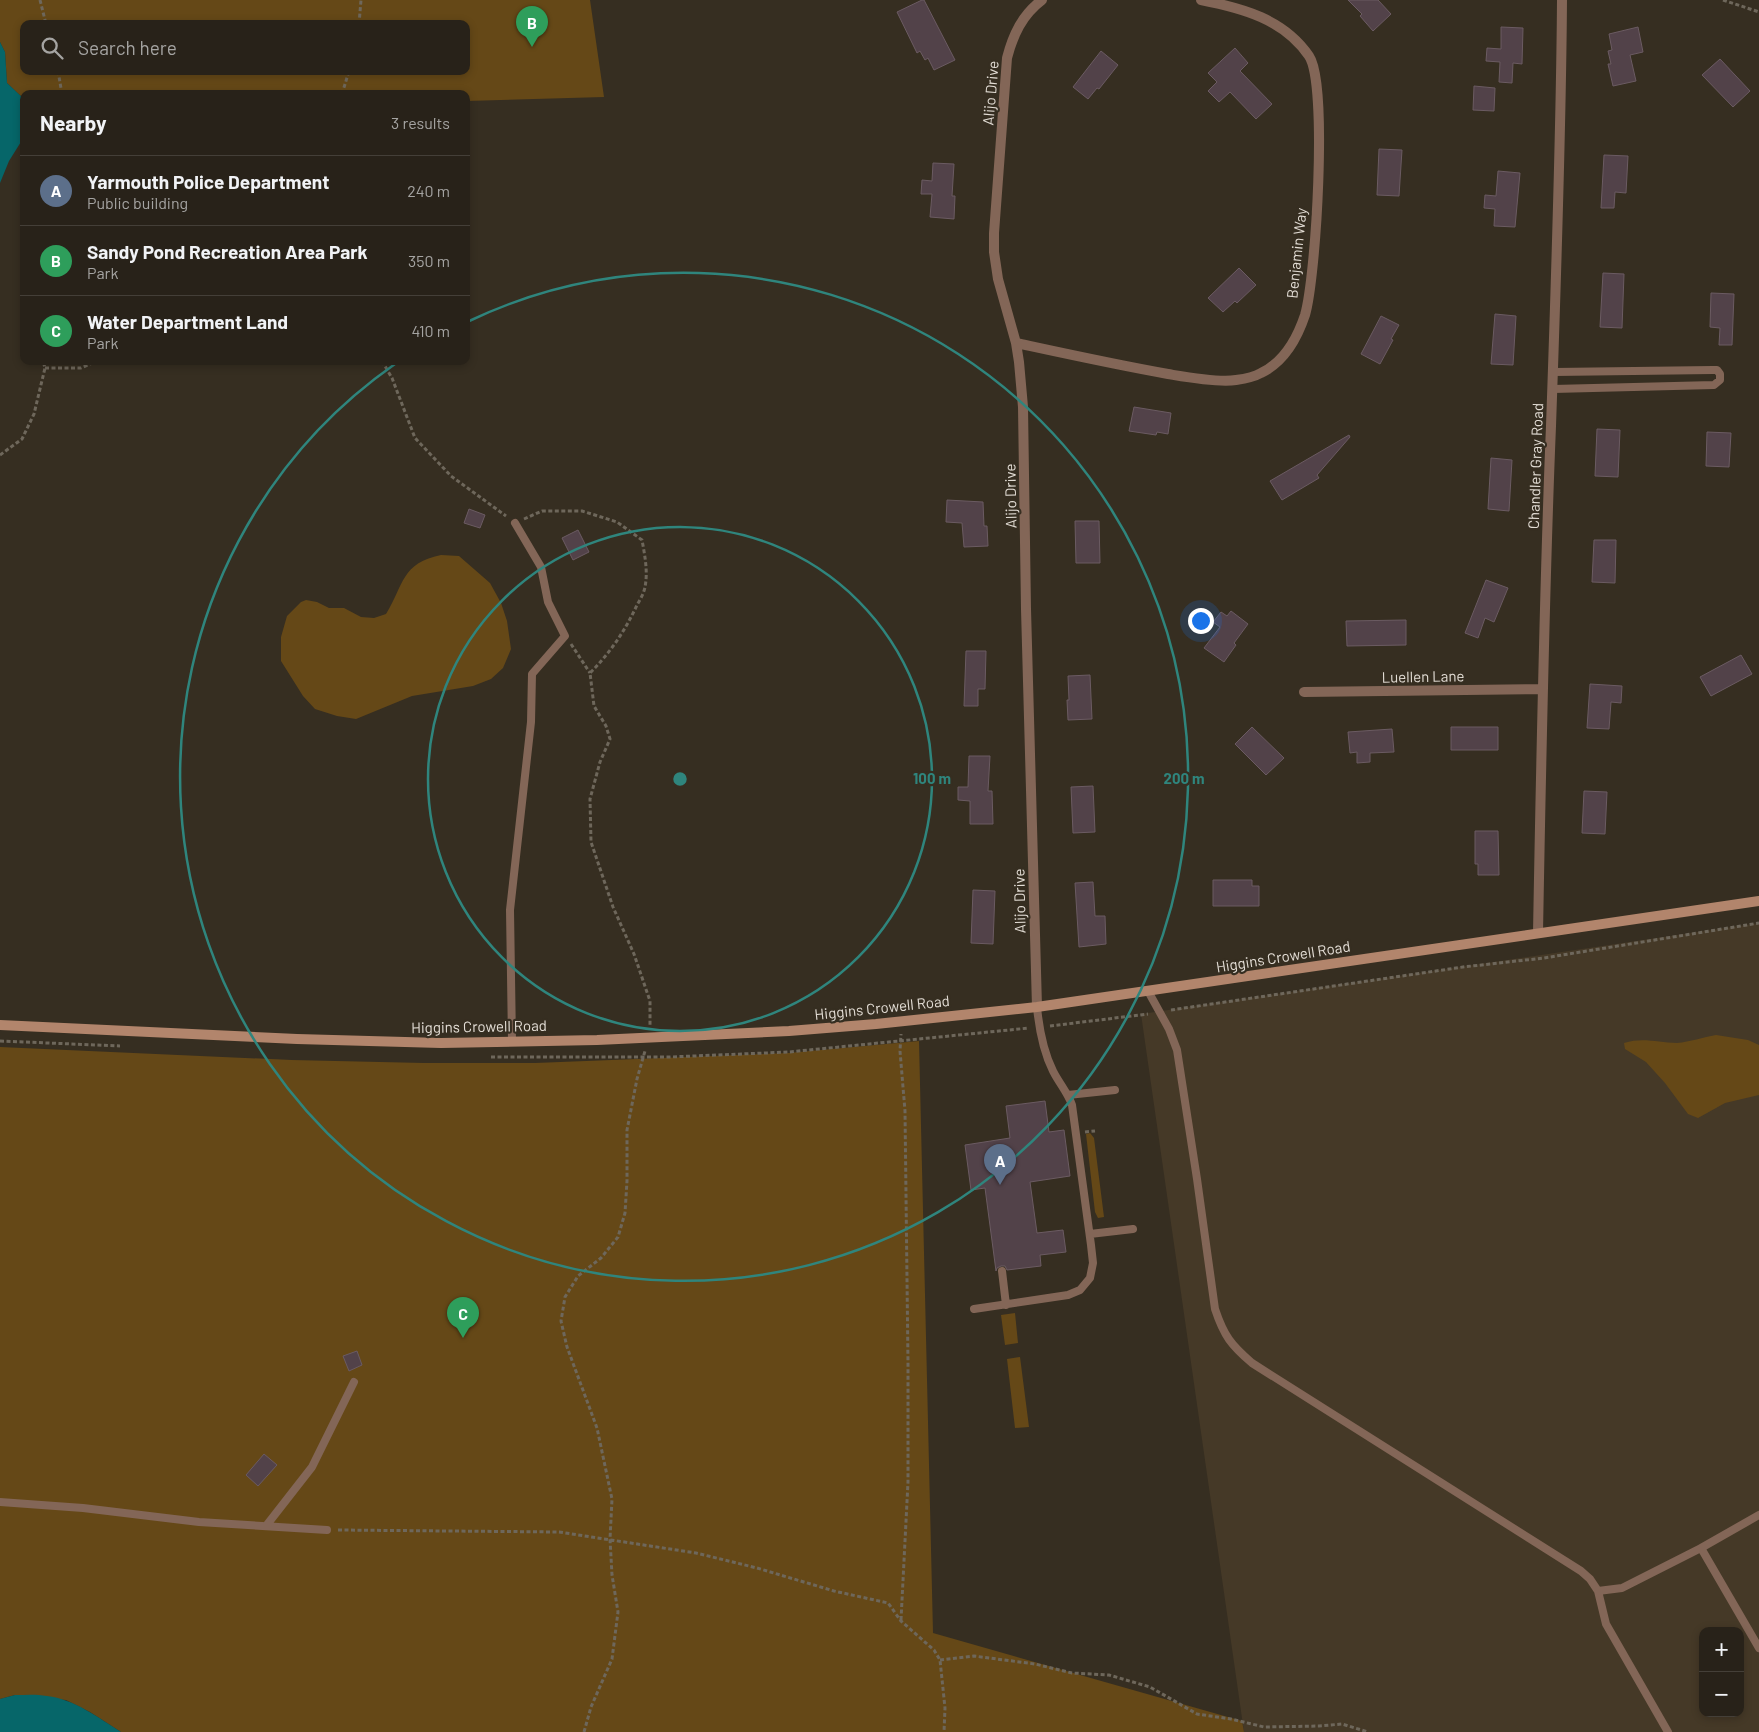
<!DOCTYPE html>
<html lang="en">
<head>
<meta charset="utf-8">
<style>
  :root { --surface:#282219; --page:#342f26; --text:#f1f3f6; --muted:#a5a4a2; --line:#443f38; --accent:#b45309 }
  body { margin:0; font-family:Barlow,sans-serif; background:var(--page); color:var(--text) }
  .controls { position:absolute; right:15px; bottom:15px; display:grid; overflow:hidden; border-radius:10px; box-shadow:0 2px 8px #0003 }
  .controls button { width:45px; height:45px; display:grid; place-items:center; padding:0; border:0; border-bottom:1px solid var(--line); background:var(--surface); color:var(--text); font:25px sans-serif }
  .you { position:absolute; left:1200px; top:620px; width:18px; height:18px; margin:-12px; border:4px solid #fff; border-radius:50%; background:#1a73e8; box-shadow:0 0 0 8px #1a73e833 }
  .badge { display:grid; place-items:center; width:32px; height:32px; border-radius:50%; background:var(--accent); color:#fff; font-size:16px; font-weight:700 }
  .pin { position:absolute; translate:-50% -41px; filter:drop-shadow(0 1px 2px #0008) }
  .pin::after { content:''; position:absolute; top:26px; width:18px; height:15px; background:inherit; clip-path:polygon(0 0,100% 0,50% 100%) }
  .list { margin:0; padding:0; list-style:none }
  h2 { display:flex; justify-content:space-between; align-items:center; height:65px; margin:0; padding:0 20px; font-size:21px }
  h2 small { font-size:16px; font-weight:400; color:var(--muted) }
  .list li { display:grid; grid-template-columns:32px 1fr auto; gap:15px; align-items:center; box-sizing:border-box; height:70px; padding:0 20px; border-top:1px solid var(--line) }
  .list b { display:block; font-size:19px; white-space:nowrap }
  .list p { margin:0; font-size:16px; white-space:nowrap; color:var(--muted) }
  .list em { font-size:16px; font-style:normal; color:var(--muted) }
  .icon { flex:none; width:28px; height:28px; fill:none; stroke:currentColor; stroke-width:2; stroke-linecap:round; stroke-linejoin:round }
  .map { position:relative; flex:none; width:1759px; height:1732px; overflow:hidden }
  .search { position:absolute; background:var(--surface); box-shadow:0 2px 8px #0003; left:20px; top:20px; width:450px; height:55px; display:flex; align-items:center; gap:12px; box-sizing:border-box; padding:0 18px; border-radius:10px; color:var(--muted); font-size:19px }
  .panel { position:absolute; background:var(--surface); box-shadow:0 2px 8px #0003; left:20px; top:90px; width:450px; height:275px; border-radius:10px }
  .map>svg:first-child { display:block }
  .built { fill:#453927; fill-rule:evenodd }
  .green { fill:#654817; fill-rule:evenodd }
  .water { fill:#066669 }
  .building { fill:#524249; stroke:#6b5b62 }
  .lines { fill:none; stroke-linecap:round; stroke-linejoin:round }
  .path { stroke:#6e675b; stroke-width:3; stroke-dasharray:4 2.5; stroke-linecap:butt }
  .service { stroke:#836657; stroke-width:8 }
  .minor { stroke:#836657; stroke-width:10 }
  .secondary { stroke:#b2856c; stroke-width:10 }
  .ring { fill:none; stroke:#2f857d; stroke-width:2.5 }
  .labels { text-anchor:middle; dominant-baseline:central; stroke-width:4.5; stroke-linejoin:round; paint-order:stroke }
  .street-label { font-size:15px; fill:#e3ddd5; stroke:#362e21 }
  .centre { fill:#2f857d; stroke:#362e21; stroke-width:2.5 }
  .ring-label { font-size:15px; text-anchor:middle; font-weight:bold; fill:#2f857d; stroke:#362e21; stroke-width:4.5; stroke-linejoin:round; paint-order:stroke }
</style>
</head>
<body>
<div class="map">
<svg width="1759" height="1732" viewBox="0 0 1759 1732">
  <rect width="100%" height="100%" fill="#362e21"/>
  <!-- built -->
  <path class="built" d="M1759,923V1732H1244L1141,1014ZM1703,1631H1740V1713H1703Z"/>
  <!-- green -->
  <path class="green" d="M0,0H590L604,97L466,101V94H24V99L7,83L5,52L0,42ZM24,24H466V71H24Z
    M441,555L459,556L490,583L501,603L507,621L511,649L503,668L491,679L473,686L412,696L356,719L337,716L315,709L303,696L281,661V637L287,616L301,602L306,600L317,602L329,608H344L361,617L374,618L386,614C404,585 401,563 441,555Z
    M1716,1035L1748,1040L1759,1045V1095L1725,1103L1698,1118L1688,1114L1665,1083L1646,1062L1625,1049L1624,1043C1644,1037 1658,1043 1677,1043C1690,1042 1703,1037 1716,1035Z
    M919,1041L933,1633L1242,1721L1244,1732H121L90,1712L66,1700L15,1695L0,1699V1047L292,1060L424,1063H535L788,1053Z
    M1090,1133L1094,1138L1104,1217L1098,1218L1095,1212L1086,1134Z
    M1015,1313L1018,1343L1005,1345L1001,1315Z
    M1020,1357L1029,1427L1015,1428L1007,1359Z"/>
  <!-- water -->
  <path class="water" d="M0,42L5,52L7,83L24,99V137L9,161L0,183Z
    M15,1695C25,1695 36,1694 47,1696C74,1699 99,1718 121,1732H0V1699Z"/>
  <!-- building -->
  <path class="building" d="M922,0H924L955,60L934,70L928,58L925,60L920,51L917,53L897,12Z
    M1348,0H1378L1391,14L1373,31L1360,16L1362,14Z
    M1501,27L1523,28L1522,64L1513,63L1512,83L1499,82L1500,62L1486,61L1487,48L1501,49Z
    M1638,27L1643,52L1630,55L1636,81L1613,86L1608,64H1611L1608,51L1612,50L1609,34Z
    M1235,48L1248,63L1240,71L1272,104L1256,119L1230,92L1219,102L1208,91L1217,82L1208,73Z
    M1101,51L1118,65L1099,89L1097,88L1088,99L1073,87Z
    M1720,59L1750,91L1733,107L1702,75Z
    M1474,86L1495,88L1494,111L1473,110Z
    M1379,149L1402,150L1399,196L1377,195Z
    M1604,155L1628,156L1626,193L1615,192L1614,208H1601Z
    M933,163L954,164L952,196H955L954,219L930,217L932,194H921L922,180L932,181Z
    M1498,171L1520,173L1515,227L1494,226L1495,209L1484,208L1485,195L1496,196Z
    M1239,268L1256,285L1237,303L1235,301L1223,312L1208,298Z
    M1603,273L1624,274L1622,328L1600,327Z
    M1711,293L1734,294L1732,345H1719L1720,328L1710,327Z
    M1495,314L1516,316L1513,365L1491,364Z
    M1381,316L1399,325L1391,339L1393,340L1380,364L1361,354Z
    M1134,407L1171,413L1168,434L1157,432L1156,435L1129,431Z
    M1597,429L1620,430L1618,477L1595,476Z
    M1707,432L1731,433L1729,467L1706,466Z
    M1349,435L1350,437L1317,475L1319,478L1282,500L1270,481Z
    M1491,458L1512,460L1509,511L1488,509Z
    M947,500L983,502L984,526H987L988,546L964,547L962,523L946,522Z
    M469,509L485,515L480,528L464,523Z
    M1075,521H1099L1100,563H1076Z
    M578,530L589,552L573,560L562,538Z
    M1594,540H1616L1615,583L1592,582Z
    M1486,580L1508,588L1494,622L1485,618L1478,638L1465,633Z
    M1231,611L1248,624L1234,643L1236,645L1224,662L1204,648L1220,627L1213,622L1221,612L1227,616Z
    M1406,620V645L1347,646L1346,621Z
    M966,651H986L985,689H978V706H964Z
    M1741,655L1752,674L1711,696L1700,677Z
    M1090,675L1092,719L1068,720L1067,700H1069L1068,676Z
    M1590,684L1622,686L1621,703L1611,702L1609,729L1587,728Z
    M1252,727L1284,758L1266,775L1235,744Z
    M1451,727H1498V750H1451Z
    M1392,729L1394,752L1370,753V762L1357,763V752L1350,753L1348,732Z
    M969,756H990L988,791H992L993,824H970V801L958,800V787H968Z
    M1093,786L1095,832L1073,833L1071,787Z
    M1584,791L1607,792L1605,834L1582,833Z
    M1475,831H1498L1499,875H1478V864H1475Z
    M1213,880H1252V886H1259V906H1213Z
    M1093,882L1095,916H1105L1106,944L1079,947L1075,883Z
    M973,890L995,891L993,944L971,943Z
    M1045,1101L1049,1132L1064,1130L1070,1176L1030,1182L1037,1233L1063,1230L1066,1252L1040,1255L1041,1266L1007,1270L1005,1266H1001L997,1268L996,1271L985,1188L971,1190L965,1145L1010,1138L1006,1106Z
    M357,1351L362,1365L349,1371L343,1356Z
    M264,1454L277,1465L258,1486L246,1475Z"/>
  <g class="lines">
    <!-- path -->
    <path class="path" d="M40,0L46,24
      M1723,0L1759,12
      M359,24L361,0
      M58,71L62,94
      M342,94L349,71
      M382,361L392,378L415,438L451,476L506,516
      M45,368H81L97,361
      M0,455L22,439L34,414L45,368L43,361
      M524,519L542,511H582L617,522L642,540C645,556 648,572 645,587C644,593 640,600 637,605C625,631 610,653 590,673L594,706L606,726L610,739L600,762L590,799L591,842L613,907L634,954L650,1001V1025
      M571,644L590,673
      M1171,1010L1463,967L1544,958L1759,923
      M1050,1026L1148,1014
      M0,1041L120,1046
      M491,1057H670L789,1052L1029,1028
      M1085,1132L1095,1131
      M338,1530L559,1532L696,1553L757,1568L834,1591L888,1603L901,1621L934,1650L940,1660L945,1708L944,1732
      M901,1620L908,1482V1363L905,1111L900,1051L901,1034
      M940,1660L974,1656L1035,1664L1072,1673L1109,1675L1150,1687L1197,1714L1231,1719L1264,1727L1319,1726L1342,1724L1368,1732
      M584,1732L591,1707L612,1659L618,1612L612,1575L610,1539L612,1499L597,1428L567,1347L561,1321L565,1297L578,1276L601,1258L618,1237L625,1213L627,1181V1130L637,1079L645,1051"/>
    <!-- service -->
    <path class="service" d="M1553,389L1714,385L1720,380V374L1717,370H1713L1554,372
      M1148,991L1169,1029L1177,1050L1197,1179L1215,1309C1224,1336 1231,1345 1252,1363L1581,1571L1590,1579L1598,1591L1622,1588L1701,1548L1759,1515
      M512,1041L510,910L531,722L532,674L565,636L548,602L541,567L515,523
      M1068,1095L1115,1090
      M1090,1234L1133,1229
      M1002,1271L1006,1305
      M974,1309L1068,1295L1080,1290L1090,1278L1093,1263L1091,1245L1072,1105C1068,1093 1059,1083 1053,1071C1043,1051 1039,1028 1037,1007
      M0,1502L83,1508L199,1522L327,1530
      M266,1526L312,1467L354,1382
      M1701,1548L1759,1648
      M1598,1591L1606,1624L1668,1732"/>
    <!-- minor -->
    <path class="minor" d="M1016,343C1067,354 1117,365 1168,374C1186,377 1218,383 1236,380C1243,379 1254,377 1261,373C1284,362 1297,339 1305,315C1316,278 1328,84 1309,56C1284,19 1242,8 1201,0
      M1304,692L1543,689
      M1538,933C1541,764 1544,595 1551,426C1556,284 1561,142 1562,0
      M1037,1007L1026,609L1023,407L1019,362L1016,343L998,279L994,252V233L1007,58C1013,35 1022,15 1042,0"/>
    <!-- secondary -->
    <path class="secondary" d="M0,1025L297,1039L441,1043L597,1040L789,1031L876,1024L1037,1007L1759,901"/>
  </g>
  <!-- distance rings -->
  <g class="ring">
    <circle cx="680" cy="779" r="252"/>
    <path d="M467 322A504 504 0 1 1 395 364"/>
  </g>
  <g class="labels">
    <!-- street labels -->
    <g class="street-label">
      <text transform="translate(990 93) rotate(-85)">Alijo Drive</text>
      <text transform="translate(1296 253) rotate(-84)">Benjamin Way</text>
      <text transform="translate(1535 466) rotate(-88)">Chandler Gray Road</text>
      <text transform="translate(1010 496) rotate(-91)">Alijo Drive</text>
      <text transform="translate(1423 676) rotate(-1)">Luellen Lane</text>
      <text transform="translate(1019 901) rotate(-91)">Alijo Drive</text>
      <text transform="translate(1283 956) rotate(-9)">Higgins Crowell Road</text>
      <text transform="translate(882 1007) rotate(-6)">Higgins Crowell Road</text>
      <text transform="translate(479 1026) rotate(-1)">Higgins Crowell Road</text>
    </g>
  </g>
  <circle cx="680" cy="779" r="8" class="centre"/>
  <g class="ring-label">
    <text x="932" y="784">100 m</text>
    <text x="1184" y="784">200 m</text>
  </g>
</svg>
<div class="controls">
<button>+</button>
<button>−</button>
</div>
<div class="you"></div>
<div class="pin badge" style="left:1000px;top:1185px;background:#5c6f8a">A</div>
<div class="pin badge" style="left:532px;top:47px;background:#2e9e5b">B</div>
<div class="pin badge" style="left:463px;top:1338px;background:#2e9e5b">C</div>
<div class="search"><svg class="icon" aria-label="search" viewBox="0 0 24 24"><circle cx="10" cy="10" r="6"/><path d="M15 15l6 6"/></svg>Search here</div>
<section class="panel">
<h2>Nearby<small>3 results</small></h2>
<ul class="list">
<li><span class="badge" style="background:#5c6f8a">A</span><div><b>Yarmouth Police Department</b><p>Public building</p></div><em>240 m</em></li>
<li><span class="badge" style="background:#2e9e5b">B</span><div><b>Sandy Pond Recreation Area Park</b><p>Park</p></div><em>350 m</em></li>
<li><span class="badge" style="background:#2e9e5b">C</span><div><b>Water Department Land</b><p>Park</p></div><em>410 m</em></li>
</ul>
</section>
</div>
</body>
</html>
